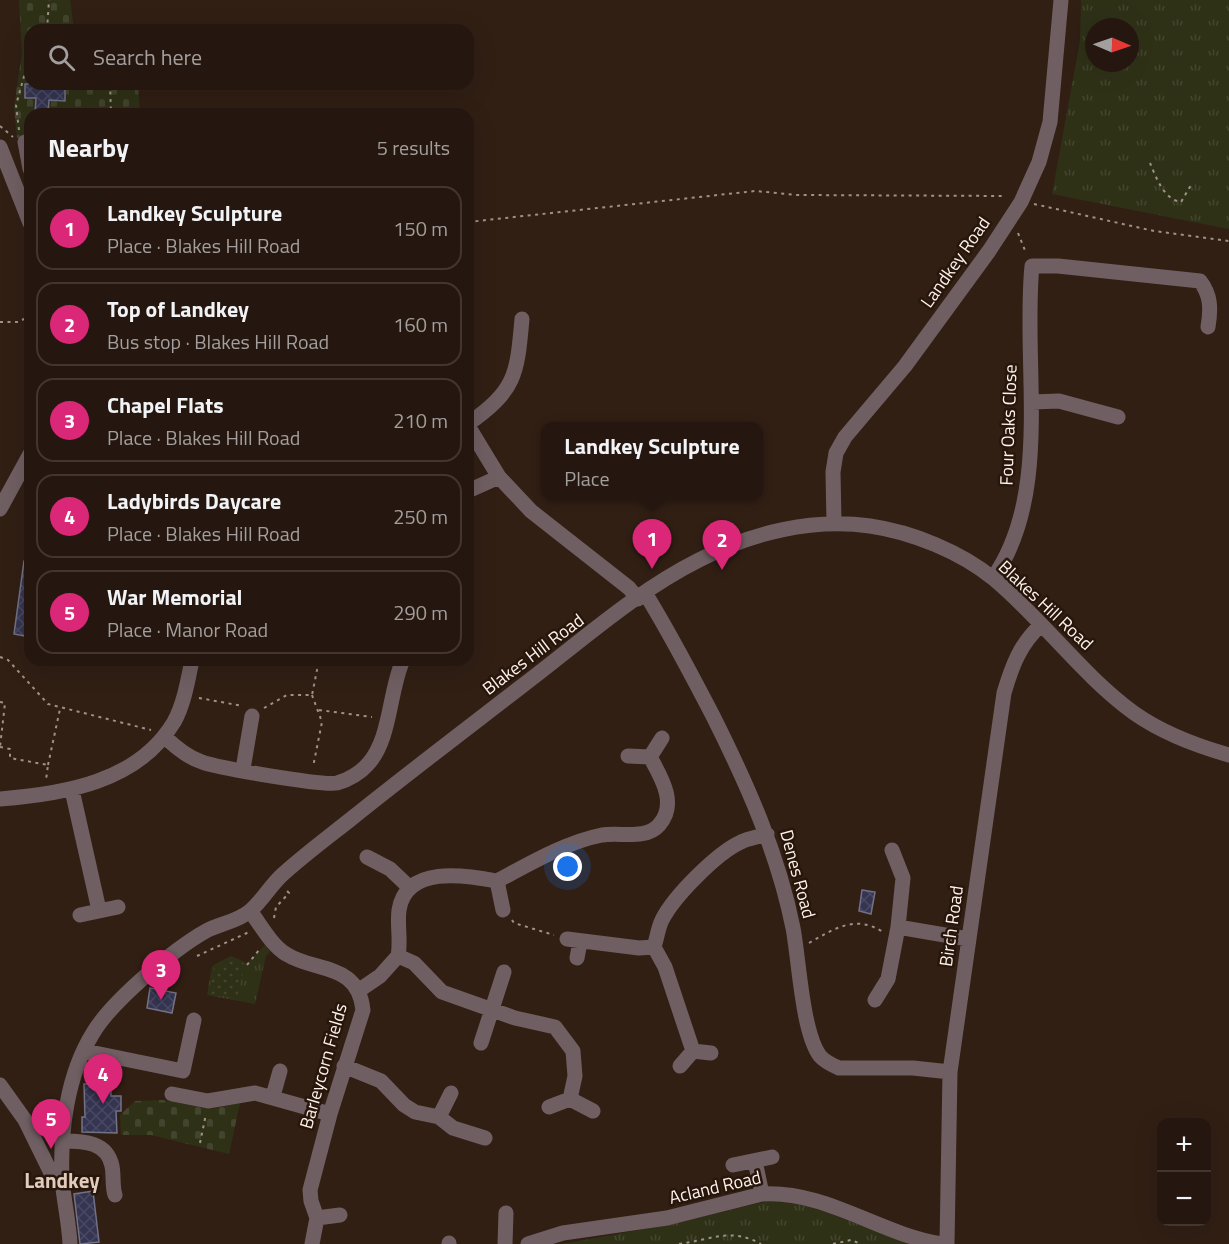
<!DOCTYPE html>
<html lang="en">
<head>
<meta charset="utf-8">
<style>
  :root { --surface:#25170f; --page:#2d2018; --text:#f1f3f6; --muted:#a39f9e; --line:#42362f; --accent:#db2777 }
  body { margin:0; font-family:"Titillium Web",sans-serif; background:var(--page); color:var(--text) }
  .controls { position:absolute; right:18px; bottom:18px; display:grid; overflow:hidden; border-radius:12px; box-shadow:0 6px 24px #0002 }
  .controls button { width:54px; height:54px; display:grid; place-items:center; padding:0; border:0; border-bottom:2px solid var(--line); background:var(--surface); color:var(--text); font:30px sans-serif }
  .compass { position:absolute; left:1085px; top:18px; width:54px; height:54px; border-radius:50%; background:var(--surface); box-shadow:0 6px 24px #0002; rotate:92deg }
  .you { position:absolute; left:568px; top:867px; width:21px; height:21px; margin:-15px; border:4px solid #fff; border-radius:50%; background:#1a73e8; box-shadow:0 0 0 9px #1a73e833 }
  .badge { display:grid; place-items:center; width:39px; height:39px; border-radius:50%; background:var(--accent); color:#fff; font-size:20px; font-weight:700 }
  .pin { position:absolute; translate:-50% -50px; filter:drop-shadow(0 2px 3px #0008) }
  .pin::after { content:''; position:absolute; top:32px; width:21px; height:18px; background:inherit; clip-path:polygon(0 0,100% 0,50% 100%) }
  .popup { position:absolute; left:541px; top:422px; width:222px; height:78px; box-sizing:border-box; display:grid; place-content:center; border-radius:12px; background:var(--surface); filter:drop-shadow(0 2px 4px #0005); font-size:20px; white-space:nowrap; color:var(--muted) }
  .popup b { font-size:22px; color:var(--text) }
  .popup::after { content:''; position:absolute; left:50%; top:100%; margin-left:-12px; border:12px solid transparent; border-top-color:var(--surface) }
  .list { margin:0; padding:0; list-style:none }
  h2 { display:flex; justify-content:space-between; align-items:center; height:78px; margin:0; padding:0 24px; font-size:26px }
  h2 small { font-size:20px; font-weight:400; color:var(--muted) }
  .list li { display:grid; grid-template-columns:39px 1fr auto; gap:18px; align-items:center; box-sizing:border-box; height:84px; margin:0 12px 12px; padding:0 12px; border:2px solid var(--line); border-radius:18px }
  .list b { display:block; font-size:22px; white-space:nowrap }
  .list p { margin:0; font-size:20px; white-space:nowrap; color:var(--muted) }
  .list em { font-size:20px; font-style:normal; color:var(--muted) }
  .icon { flex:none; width:33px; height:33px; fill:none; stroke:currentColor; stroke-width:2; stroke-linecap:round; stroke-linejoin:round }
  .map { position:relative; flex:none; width:1229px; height:1244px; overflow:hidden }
  .search { position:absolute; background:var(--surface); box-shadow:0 6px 24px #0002; left:24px; top:24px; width:450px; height:66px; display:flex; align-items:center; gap:15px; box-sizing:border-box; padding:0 21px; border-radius:18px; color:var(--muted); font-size:22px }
  .panel { position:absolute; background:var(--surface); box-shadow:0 6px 24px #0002; left:24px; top:108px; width:450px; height:558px; border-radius:18px }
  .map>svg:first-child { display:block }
  .grass { fill:url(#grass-tufts); fill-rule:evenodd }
  .cemetery { fill:url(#cemetery-stones) }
  .park { fill:url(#park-dots) }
  .building { fill:url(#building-cross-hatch); stroke:#717287; stroke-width:1.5 }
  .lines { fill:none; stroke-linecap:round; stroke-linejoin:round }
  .path { stroke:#a09188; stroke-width:2; stroke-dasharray:3 4.5; stroke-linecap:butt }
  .minor { stroke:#705f62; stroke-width:15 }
  .labels { text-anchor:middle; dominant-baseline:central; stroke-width:5; stroke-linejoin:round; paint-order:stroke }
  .street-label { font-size:18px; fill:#fef2ea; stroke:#27160b }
  .quarter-label { font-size:21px; font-weight:bold; fill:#e2cabc; stroke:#27160b }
</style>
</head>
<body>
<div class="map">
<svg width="1229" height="1244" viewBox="0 0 1229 1244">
  <defs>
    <pattern id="grass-tufts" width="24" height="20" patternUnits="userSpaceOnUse" patternTransform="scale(1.5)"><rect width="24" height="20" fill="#2f3117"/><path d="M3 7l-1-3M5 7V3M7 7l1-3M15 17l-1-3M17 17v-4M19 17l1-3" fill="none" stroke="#44452e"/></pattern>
    <pattern id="cemetery-stones" width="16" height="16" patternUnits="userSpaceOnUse" patternTransform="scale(1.5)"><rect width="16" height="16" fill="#2f3117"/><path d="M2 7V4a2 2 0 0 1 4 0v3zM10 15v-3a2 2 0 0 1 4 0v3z" fill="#44452e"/></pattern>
    <pattern id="park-dots" width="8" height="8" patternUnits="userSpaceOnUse" patternTransform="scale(1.5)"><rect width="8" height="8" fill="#2f3117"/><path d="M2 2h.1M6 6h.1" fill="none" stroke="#44452e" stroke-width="1.8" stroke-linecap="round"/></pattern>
    <pattern id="building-cross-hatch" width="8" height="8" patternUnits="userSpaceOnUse" patternTransform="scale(1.5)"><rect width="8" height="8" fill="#353552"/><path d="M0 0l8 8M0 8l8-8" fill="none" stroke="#494963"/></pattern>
  </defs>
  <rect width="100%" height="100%" fill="#311f14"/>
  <!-- grass -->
  <path class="grass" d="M1081,0H1229V229L1052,194L1080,41ZM1094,27H1130V63H1094Z
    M265,945L270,952L266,956L255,1004L207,995L212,966L231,956L247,963Z
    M768,1201L807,1205L909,1244H562L683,1222Z"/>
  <!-- cemetery -->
  <path class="cemetery" d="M19,0H70L74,30H30V84H138L140,114H30V139L17,138L14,107L22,53Z
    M163,1100L210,1109L240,1103L229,1154L151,1135H121L120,1115L135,1101Z"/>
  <!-- park -->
  <path class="park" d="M231,958L245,964L237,999L209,993L214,967Z"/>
  <!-- building -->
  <path class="building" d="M25,84H61V87H65V101L49,100L48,114H35L36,98H25Z
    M24,561L30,562V637L14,634Z
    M862,890L875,892L871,914L859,911Z
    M150,988L176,993L172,1013L147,1008Z
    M111,1083V1096H121V1111H116L117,1133L82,1132V1117H85L84,1084Z
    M93,1191L99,1242L80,1244L74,1194Z"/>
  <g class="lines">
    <!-- path -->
    <path class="path" d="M47,30L49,0
      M110,84L111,114
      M0,126L13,137
      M19,130L16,105L30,55
      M1150,163C1156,177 1164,200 1181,202L1191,185
      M1034,204L1154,231L1229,241
      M468,222L755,191L797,195L1006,196
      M1018,233L1026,253
      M0,322H18L30,316
      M0,657L8,660L48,704L151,730
      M312,695L322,722L313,767
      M199,698L243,706
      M0,702L5,703L0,747
      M264,708L287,695H312L319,660
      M319,710L372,717
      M0,747L10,749V758L48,765L46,780
      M48,765L60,709
      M274,918L276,907L289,893L287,891
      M512,920L514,923L554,935
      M809,943C834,929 855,914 883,932
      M197,956L249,932
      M247,965L259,950
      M200,1143L206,1114
      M679,1244C710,1240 731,1227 761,1244
      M833,1244L851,1240L861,1244"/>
    <!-- minor -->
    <path class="minor" d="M25,142L30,169
      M0,147L30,223
      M1032,402L1059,401L1118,417
      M468,424C516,390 517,375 522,319
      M468,426L499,477L531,511L629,588L638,599
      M468,491L499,477
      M0,509L30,454
      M834,523L833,472L836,453L845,437L905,366L989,251L1021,202L1039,162L1050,122L1061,0
      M993,578C1053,493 1022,364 1032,266H1058L1200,281C1211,295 1211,309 1208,327
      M645,593C670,633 691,674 713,716C747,784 778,853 793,928C799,959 802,1032 820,1056C825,1062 832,1065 839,1068H913L950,1072
      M164,736C175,747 187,757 202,762C218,768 323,786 337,783C349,780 361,772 368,764C391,739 389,691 403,660
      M628,756L650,757L662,738
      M243,769L252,716
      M72,790L99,910
      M0,799C64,794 138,782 174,722C184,704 188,680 192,660
      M367,857L390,869L409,887
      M497,881C529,864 566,842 602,835C620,832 646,840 659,825C678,804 661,777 650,757
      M250,911C261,925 271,945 286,954C316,973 358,962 363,1010L330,1114L310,1190L311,1201L317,1218L312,1244
      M80,915L118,907
      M898,927L968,939
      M567,939L639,948L654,947C657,938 658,928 662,920C674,896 717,853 741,842C749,838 759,837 767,834
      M654,947L665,967L693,1051L711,1053
      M398,956L414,963L442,992L515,1018L555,1027L573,1051L575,1076L570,1099
      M577,958L580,942
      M358,991L380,976L398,956C401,941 397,925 399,910C406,865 465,875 497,881L503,910
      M875,1000L888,979L898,927L903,878L892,850
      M481,1043L504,972
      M85,1051L183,1071L194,1020
      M344,1066L381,1081L404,1105L415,1112L439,1117L453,1128L485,1138
      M680,1066L693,1051
      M0,1085L25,1120L54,1179L62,1180
      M172,1094L208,1101L255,1093L330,1114
      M273,1096L280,1071
      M549,1107L570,1099L593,1111
      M439,1117L451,1093
      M64,1141C84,1141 107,1142 112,1166C114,1176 112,1186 115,1195
      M755,1161L762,1194
      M733,1165L772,1157
      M317,1218L340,1215
      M70,1244C69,1223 64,1201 62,1180C60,1131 67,1075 93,1033C112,1001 174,949 206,931C221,923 237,922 250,911C262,901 270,886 282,875C304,855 327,838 351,819C407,774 465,730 522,686C579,643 635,592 699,560C751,533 811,518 870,526C912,532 961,552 994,579C1043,620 1082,675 1134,713C1161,732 1197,746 1229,755
      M449,1244V1243
      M505,1244L506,1213
      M528,1244L563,1233L667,1218L762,1194C826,1190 881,1235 942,1244
      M947,1244L950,1072L1004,693C1012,666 1020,644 1041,625"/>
  </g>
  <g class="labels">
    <!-- street labels -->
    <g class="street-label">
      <text transform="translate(955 262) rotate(-55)">Landkey Road</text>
      <text transform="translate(1008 425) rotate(-88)">Four Oaks Close</text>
      <text transform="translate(1046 605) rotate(43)">Blakes Hill Road</text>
      <text transform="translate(533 654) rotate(-37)">Blakes Hill Road</text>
      <text transform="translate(798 874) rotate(75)">Denes Road</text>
      <text transform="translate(951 926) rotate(-82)">Birch Road</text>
      <text transform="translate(323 1066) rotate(-74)">Barleycorn Fields</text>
      <text transform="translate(715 1187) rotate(-13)">Acland Road</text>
    </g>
    <!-- quarter labels -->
    <g class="quarter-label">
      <text x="62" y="1180">Landkey</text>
    </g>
  </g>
</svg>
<div class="controls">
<button>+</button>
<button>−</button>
</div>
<svg class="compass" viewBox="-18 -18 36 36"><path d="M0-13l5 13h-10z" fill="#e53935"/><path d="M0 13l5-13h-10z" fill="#a39f9e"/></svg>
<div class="you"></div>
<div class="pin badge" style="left:652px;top:569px">1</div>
<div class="popup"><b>Landkey Sculpture</b>Place</div>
<div class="pin badge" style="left:722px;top:570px">2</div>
<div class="pin badge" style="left:161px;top:1000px">3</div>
<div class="pin badge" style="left:103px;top:1104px">4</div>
<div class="pin badge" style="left:51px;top:1149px">5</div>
<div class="search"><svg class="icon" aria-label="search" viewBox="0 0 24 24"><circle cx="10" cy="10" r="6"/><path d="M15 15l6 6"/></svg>Search here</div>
<section class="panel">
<h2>Nearby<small>5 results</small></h2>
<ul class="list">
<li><span class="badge">1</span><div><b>Landkey Sculpture</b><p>Place · Blakes Hill Road</p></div><em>150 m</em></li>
<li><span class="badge">2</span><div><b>Top of Landkey</b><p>Bus stop · Blakes Hill Road</p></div><em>160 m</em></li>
<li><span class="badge">3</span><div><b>Chapel Flats</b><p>Place · Blakes Hill Road</p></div><em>210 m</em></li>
<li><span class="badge">4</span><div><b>Ladybirds Daycare</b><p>Place · Blakes Hill Road</p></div><em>250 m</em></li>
<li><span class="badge">5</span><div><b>War Memorial</b><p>Place · Manor Road</p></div><em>290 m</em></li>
</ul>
</section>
</div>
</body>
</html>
